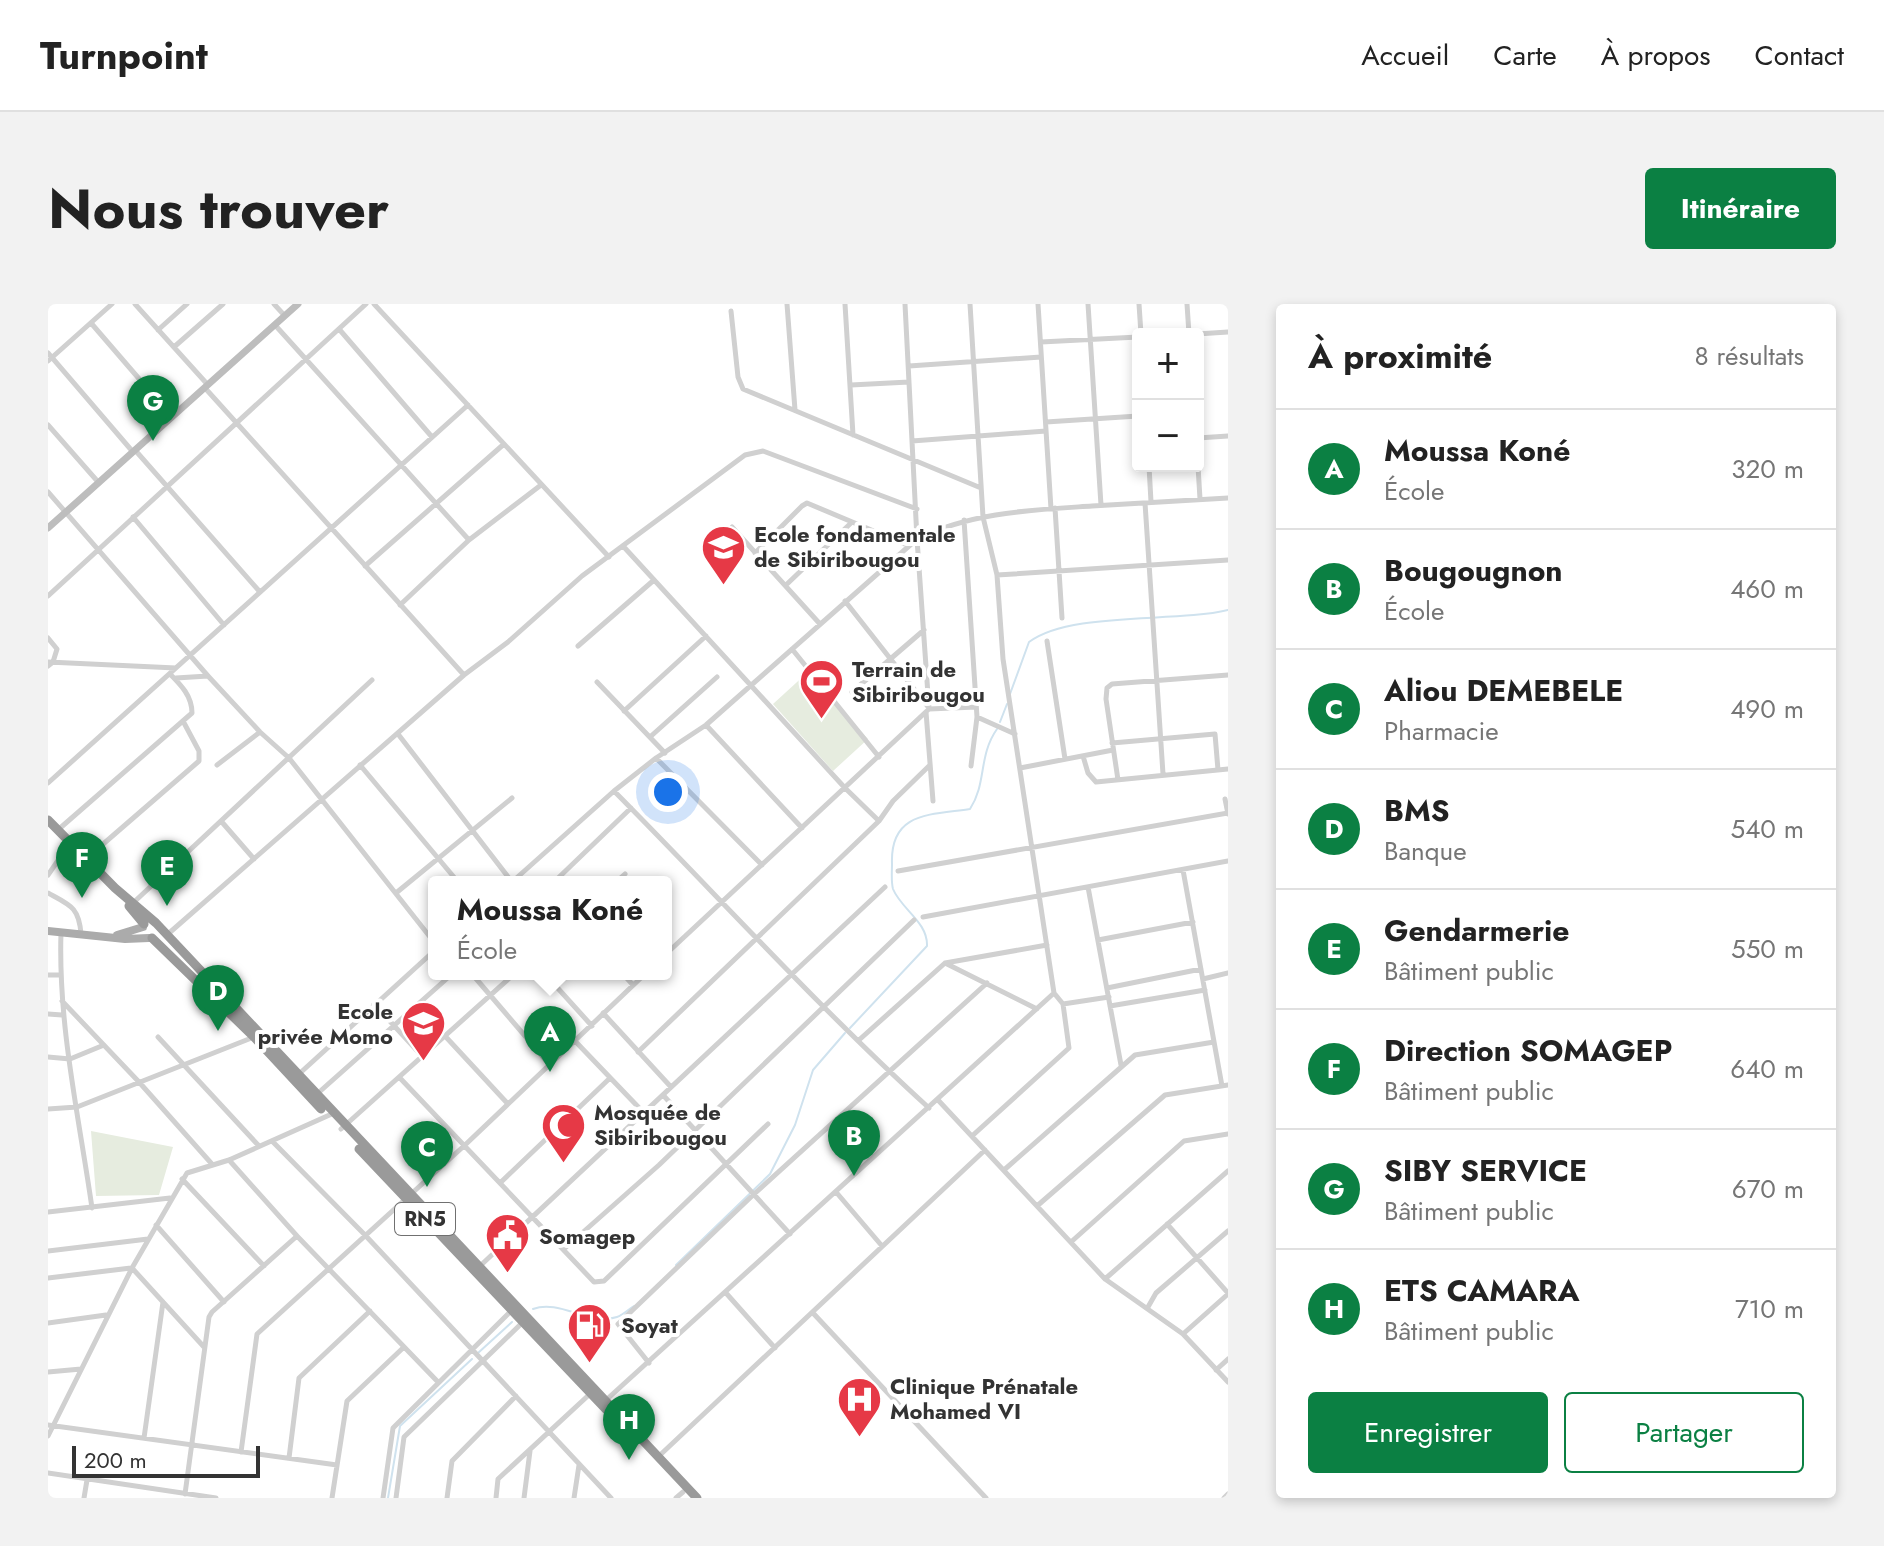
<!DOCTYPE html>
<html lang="fr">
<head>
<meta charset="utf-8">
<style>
  :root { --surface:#fff; --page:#f2f2f2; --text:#222; --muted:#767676; --line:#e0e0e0; --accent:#0b8043 }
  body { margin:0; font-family:Jost,sans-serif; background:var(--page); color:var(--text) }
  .controls { position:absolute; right:24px; top:24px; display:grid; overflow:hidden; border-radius:8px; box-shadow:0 4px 12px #0003 }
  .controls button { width:72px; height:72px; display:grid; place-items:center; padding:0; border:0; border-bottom:2px solid var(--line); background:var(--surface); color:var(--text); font:40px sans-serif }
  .scale { position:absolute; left:24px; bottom:20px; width:188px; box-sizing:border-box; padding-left:8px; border:4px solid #333; border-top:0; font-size:22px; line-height:28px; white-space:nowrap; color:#333; -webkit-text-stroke:6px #fff; paint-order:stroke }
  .you { position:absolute; left:620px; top:488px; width:28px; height:28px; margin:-20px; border:6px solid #fff; border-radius:50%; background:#1a73e8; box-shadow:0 0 0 12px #1a73e833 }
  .badge { display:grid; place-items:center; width:52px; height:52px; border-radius:50%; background:var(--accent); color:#fff; font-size:26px; font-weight:700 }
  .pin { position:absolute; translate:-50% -66px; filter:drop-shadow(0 2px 4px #0008) }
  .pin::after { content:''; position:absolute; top:42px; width:28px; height:24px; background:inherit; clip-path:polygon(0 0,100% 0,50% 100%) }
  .popup { position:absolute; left:380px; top:572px; width:244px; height:104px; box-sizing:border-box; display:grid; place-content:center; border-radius:8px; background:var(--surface); filter:drop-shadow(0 2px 6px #0005); font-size:26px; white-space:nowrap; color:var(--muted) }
  .popup b { font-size:30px; color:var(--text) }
  .popup::after { content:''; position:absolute; left:50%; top:100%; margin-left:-16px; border:16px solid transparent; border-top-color:var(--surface) }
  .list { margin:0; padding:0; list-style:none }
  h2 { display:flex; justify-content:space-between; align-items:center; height:104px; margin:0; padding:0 32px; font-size:34px }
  h2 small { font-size:26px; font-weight:400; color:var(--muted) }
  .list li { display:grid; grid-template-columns:52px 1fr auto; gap:24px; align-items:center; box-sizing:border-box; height:120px; padding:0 32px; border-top:2px solid var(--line) }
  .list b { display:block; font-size:30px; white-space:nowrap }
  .list p { margin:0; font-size:26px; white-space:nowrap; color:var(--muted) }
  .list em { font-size:26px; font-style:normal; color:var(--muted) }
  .actions { display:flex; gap:16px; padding:24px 32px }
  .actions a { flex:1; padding:18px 0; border:2px solid var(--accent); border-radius:8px; text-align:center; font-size:28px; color:var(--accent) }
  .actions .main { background:var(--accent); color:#fff }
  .map { position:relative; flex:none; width:1180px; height:1194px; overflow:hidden; border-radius:8px }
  header { display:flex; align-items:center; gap:48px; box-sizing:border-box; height:112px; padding:0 40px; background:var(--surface); border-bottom:2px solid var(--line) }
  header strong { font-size:38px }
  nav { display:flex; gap:44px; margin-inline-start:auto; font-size:28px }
  .intro { display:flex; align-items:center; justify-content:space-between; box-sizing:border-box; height:192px; padding:0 48px }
  h1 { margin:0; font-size:56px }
  .button { padding:20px 36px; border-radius:8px; background:var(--accent); color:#fff; font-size:28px; font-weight:700 }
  main { display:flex; gap:48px; padding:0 48px }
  aside { flex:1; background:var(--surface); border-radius:8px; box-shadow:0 4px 12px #0003 }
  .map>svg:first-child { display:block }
  .green { fill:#e6ecdf }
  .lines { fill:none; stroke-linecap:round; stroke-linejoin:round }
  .stream { stroke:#cfe2ee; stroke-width:2 }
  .street { stroke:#d0d0d0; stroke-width:5 }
  .secondary { stroke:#bdbdbd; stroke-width:7 }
  .primary { stroke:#ababab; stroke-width:8 }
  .highway { stroke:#9a9a9a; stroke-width:9 }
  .labels { text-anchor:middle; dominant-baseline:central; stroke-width:8; stroke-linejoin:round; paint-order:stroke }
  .shield { fill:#fff; stroke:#707070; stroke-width:2 }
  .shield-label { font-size:20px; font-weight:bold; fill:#333 }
  .poi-label { font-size:22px; font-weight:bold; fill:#333; stroke:#fff; text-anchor:start }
</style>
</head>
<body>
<header>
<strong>Turnpoint</strong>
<nav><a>Accueil</a><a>Carte</a><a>À propos</a><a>Contact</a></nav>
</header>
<div class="intro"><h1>Nous trouver</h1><a class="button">Itinéraire</a></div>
<main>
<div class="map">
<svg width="1180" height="1194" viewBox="0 0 1180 1194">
  <rect width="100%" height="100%" fill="#fff"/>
  <!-- green -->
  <path class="green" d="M760,368L820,435L785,467L725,400Z
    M43,827L125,843L111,891L48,892Z"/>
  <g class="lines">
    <!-- stream -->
    <path class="stream" d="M962,390L981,338C1022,307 1127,319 1180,306
      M952,418L959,400
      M802,724L879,642C880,618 853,605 845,585C843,578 844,567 844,560C842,508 881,511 922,505C939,479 930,452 949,425
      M628,961L722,870L747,821L765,766L797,729
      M485,1005C512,995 541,1022 569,1013C575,1011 581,1005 586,1002
      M430,1049L464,1018
      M340,1194L352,1122L424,1055"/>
    <!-- street -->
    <path class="street" d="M87,0L160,81
      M226,0L237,12
      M326,0L561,253
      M739,0L747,106
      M797,0L805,131
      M857,0L869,235L881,405
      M922,0L935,213L949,271L955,355L1006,689L1015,700L1021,744L924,832
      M990,0L1003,205
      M1040,0L1053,201
      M1091,0L1093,30
      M1139,0L1141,30
      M683,7L690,73L695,85L933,184
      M43,19L124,113
      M227,21L421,236
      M291,25L384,133
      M110,26L139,0
      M1149,30L1180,28
      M993,38L1090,33
      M126,43L175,0
      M0,49L85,148
      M0,57L64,0
      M861,62L993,53
      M803,81L861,78
      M157,84L416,371
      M998,118L1090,112
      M0,121L51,179
      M1150,134L1180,132
      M864,137L998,127
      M87,146L212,288
      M1101,162L1103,198
      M1150,162L1152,195
      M0,188L160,372L212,428L241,454L386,638
      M1097,199L1115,470
      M1007,204L1014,314
      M85,213L176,321
      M916,216L929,413L923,462
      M684,223L772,320
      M575,242L797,484L831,517
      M707,249L754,202L759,199L859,241
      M317,262L456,140
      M949,271L1180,256
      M738,281L803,219
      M0,292L318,0
      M797,297L881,404
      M352,301L421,236L493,181
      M0,334L9,345L5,358L0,362
      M999,337L1017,455
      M530,342L606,276
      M744,345L831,453
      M0,358L128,364
      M128,374L160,372
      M549,378L617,449
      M804,388L876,326
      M576,407L658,332
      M878,408L885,497
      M929,413L967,430
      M658,421L754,524
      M350,430L464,578
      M602,433L669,373
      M1064,439L1167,430L1170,466
      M1035,452L1040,469L1048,478L1180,465
      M608,454L714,561
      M169,461L212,428
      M312,461L410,578
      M972,464L1065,446
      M1070,476L1058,395L1059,384L1064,380L1180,371
      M0,479L420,101
      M566,487C671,593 771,704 881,804
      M1177,495L1180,510
      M173,517L206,555
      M11,525L144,409C144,392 133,381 122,370
      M39,554L151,457V447L135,417
      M1135,566L1174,782
      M850,567L1180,509
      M0,571L22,539
      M464,578L566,487L608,454L658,421L869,235C923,208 984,206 1044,202C1089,199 1135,197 1180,194
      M506,578L583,504
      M568,578L577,570
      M1040,583L1073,761
      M0,589C22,601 31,603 33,630
      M348,589L464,494
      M85,599L324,376
      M875,613L1180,557
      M13,629C10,721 31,813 44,904
      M120,630L416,371L460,338L534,272L697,151L715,147L869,205
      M1050,636L1145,618
      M618,650L881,405L928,403
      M897,659L989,705
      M424,670L501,760
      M497,670L544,722
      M575,670L585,681
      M0,671H12
      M1155,675L1180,669
      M1059,684L1153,665
      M14,697L91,778L163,859
      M326,700L374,752
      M1015,700L1061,693
      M1062,702L1157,686
      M555,709L623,783
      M0,710L14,711
      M397,732L460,800
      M110,733L211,842
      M811,736L897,659L999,641
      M527,737L596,809
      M590,748L831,517L845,497L882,461
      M0,753L22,755L56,741
      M251,770L386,647
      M351,773L546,978L556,977L720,820
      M269,790L404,670
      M615,791L742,930
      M890,796L1057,975L1135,1030L1180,1078
      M0,805L29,803L206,733
      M293,825L466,670
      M224,837L317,931L563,1194
      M181,856L249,932L390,1078
      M956,866L1087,751L1166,738
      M134,875L216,962
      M452,879L562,774
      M788,888L834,942
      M989,902L1117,791L1180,781
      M0,908L122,894
      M1119,920L1180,989
      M108,921L176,998
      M1023,938L1136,837L1180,830
      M516,945L611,861L866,616
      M0,947L100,935
      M432,962L837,583
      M84,964L156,1043
      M0,974L83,964
      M1057,975L1180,867
      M678,989L727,1044
      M1100,1003L1108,989L1180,927
      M765,1009L938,1194
      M0,1019L58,1011
      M1135,1030L1180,990
      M601,1059L570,1020L705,891L939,679
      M1168,1066L1180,1055
      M0,1068L33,1065
      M557,1097L1006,689
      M0,1121L289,1161
      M0,1132L84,964L139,869L181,856L286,809
      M96,1134L115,998
      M193,1148L209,1030L417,841L597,670
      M611,1152L937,846
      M241,1154L251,1074L322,1007
      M0,1169L168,1194
      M137,1190L161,1013L164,1008L249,932
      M36,1194L39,1176
      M284,1194L299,1097L356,1043
      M335,1194L345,1124L464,1006
      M348,1194L356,1133L475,1018
      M399,1194L404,1157L468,1092
      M448,1194L450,1175L544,1088
      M476,1194L482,1147
      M526,1194L531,1161
      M628,1194L635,1188
      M1176,1194L1180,1190"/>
    <!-- secondary -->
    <path class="secondary" d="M0,224L250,0"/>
    <!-- primary -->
    <path class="primary" d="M0,627L77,635L101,634
      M69,631L95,623"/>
    <!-- highway -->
    <path class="highway" d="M0,516L67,584L108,619L649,1194
      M81,602L96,620
      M104,634L206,733L273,805
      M311,845L587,1136"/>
  </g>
  <!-- icons -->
  <defs>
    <symbol id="school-pin" viewBox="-11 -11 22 30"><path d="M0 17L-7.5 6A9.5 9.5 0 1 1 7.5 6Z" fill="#e63946" stroke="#fff"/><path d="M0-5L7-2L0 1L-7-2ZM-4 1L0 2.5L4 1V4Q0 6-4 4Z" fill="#fff"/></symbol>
    <symbol id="stadium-pin" viewBox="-11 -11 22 30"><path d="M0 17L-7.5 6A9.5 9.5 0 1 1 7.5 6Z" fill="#e63946" stroke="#fff"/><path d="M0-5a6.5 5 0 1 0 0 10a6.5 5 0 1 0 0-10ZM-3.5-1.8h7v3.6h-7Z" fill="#fff"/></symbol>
    <symbol id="mosque-pin" viewBox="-11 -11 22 30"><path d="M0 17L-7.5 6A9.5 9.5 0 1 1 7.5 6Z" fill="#e63946" stroke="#fff"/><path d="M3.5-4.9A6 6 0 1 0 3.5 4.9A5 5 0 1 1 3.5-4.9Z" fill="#fff"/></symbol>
    <symbol id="civic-pin" viewBox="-11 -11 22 30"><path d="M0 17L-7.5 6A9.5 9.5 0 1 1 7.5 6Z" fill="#e63946" stroke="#fff"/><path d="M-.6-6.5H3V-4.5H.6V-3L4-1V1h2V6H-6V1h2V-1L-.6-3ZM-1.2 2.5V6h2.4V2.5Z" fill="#fff"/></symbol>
    <symbol id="fuel-pin" viewBox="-11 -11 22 30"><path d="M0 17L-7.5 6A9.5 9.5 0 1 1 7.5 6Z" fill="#e63946" stroke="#fff"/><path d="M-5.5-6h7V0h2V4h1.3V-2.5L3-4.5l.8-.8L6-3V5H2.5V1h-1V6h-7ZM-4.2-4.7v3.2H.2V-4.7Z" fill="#fff"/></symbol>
    <symbol id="hospital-pin" viewBox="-11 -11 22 30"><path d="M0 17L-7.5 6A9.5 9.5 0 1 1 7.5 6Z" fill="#e63946" stroke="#fff"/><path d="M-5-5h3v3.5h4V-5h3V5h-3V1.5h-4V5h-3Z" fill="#fff"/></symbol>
  </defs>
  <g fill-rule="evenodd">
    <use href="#school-pin" x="650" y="218" width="51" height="69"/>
    <use href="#stadium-pin" x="748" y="352" width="51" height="69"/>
    <use href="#school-pin" x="350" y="694" width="51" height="69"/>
    <use href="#mosque-pin" x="490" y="796" width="51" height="69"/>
    <use href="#civic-pin" x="434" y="906" width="51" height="69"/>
    <use href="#fuel-pin" x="516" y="996" width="51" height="69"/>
    <use href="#hospital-pin" x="786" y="1070" width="51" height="69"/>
  </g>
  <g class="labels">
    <!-- shield labels -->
    <rect class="shield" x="347" y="899" width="60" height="32" rx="6"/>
    <g class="shield-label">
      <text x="377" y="915">RN5</text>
    </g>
    <!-- poi labels -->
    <g class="poi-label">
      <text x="706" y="230">Ecole fondamentale<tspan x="706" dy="25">de Sibiribougou</tspan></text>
      <text x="804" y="365">Terrain de<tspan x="804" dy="25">Sibiribougou</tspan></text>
      <text x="345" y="707" text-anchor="end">Ecole<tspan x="345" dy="25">privée Momo</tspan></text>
      <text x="546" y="808">Mosquée de<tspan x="546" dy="25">Sibiribougou</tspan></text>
      <text x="491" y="932">Somagep</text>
      <text x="573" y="1021">Soyat</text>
      <text x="842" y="1082">Clinique Prénatale<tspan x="842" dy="25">Mohamed VI</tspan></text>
    </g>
  </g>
</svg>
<div class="controls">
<button>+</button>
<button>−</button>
</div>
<div class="scale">200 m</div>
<div class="you"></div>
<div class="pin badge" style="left:502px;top:768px">A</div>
<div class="popup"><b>Moussa Koné</b>École</div>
<div class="pin badge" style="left:806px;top:872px">B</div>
<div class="pin badge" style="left:379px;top:883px">C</div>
<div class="pin badge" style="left:170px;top:727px">D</div>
<div class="pin badge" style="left:119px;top:602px">E</div>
<div class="pin badge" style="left:34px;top:594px">F</div>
<div class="pin badge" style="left:105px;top:137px">G</div>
<div class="pin badge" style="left:581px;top:1156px">H</div>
</div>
<aside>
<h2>À proximité<small>8 résultats</small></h2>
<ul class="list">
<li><span class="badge">A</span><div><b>Moussa Koné</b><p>École</p></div><em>320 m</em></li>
<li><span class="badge">B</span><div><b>Bougougnon</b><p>École</p></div><em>460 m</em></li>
<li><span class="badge">C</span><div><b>Aliou DEMEBELE</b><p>Pharmacie</p></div><em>490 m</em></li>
<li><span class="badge">D</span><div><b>BMS</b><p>Banque</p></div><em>540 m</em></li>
<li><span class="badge">E</span><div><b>Gendarmerie</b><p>Bâtiment public</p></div><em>550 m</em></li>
<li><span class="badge">F</span><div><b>Direction SOMAGEP</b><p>Bâtiment public</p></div><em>640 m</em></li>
<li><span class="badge">G</span><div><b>SIBY SERVICE</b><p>Bâtiment public</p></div><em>670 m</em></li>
<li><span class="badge">H</span><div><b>ETS CAMARA</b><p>Bâtiment public</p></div><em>710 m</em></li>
</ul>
<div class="actions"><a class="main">Enregistrer</a><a>Partager</a></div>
</aside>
</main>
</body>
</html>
